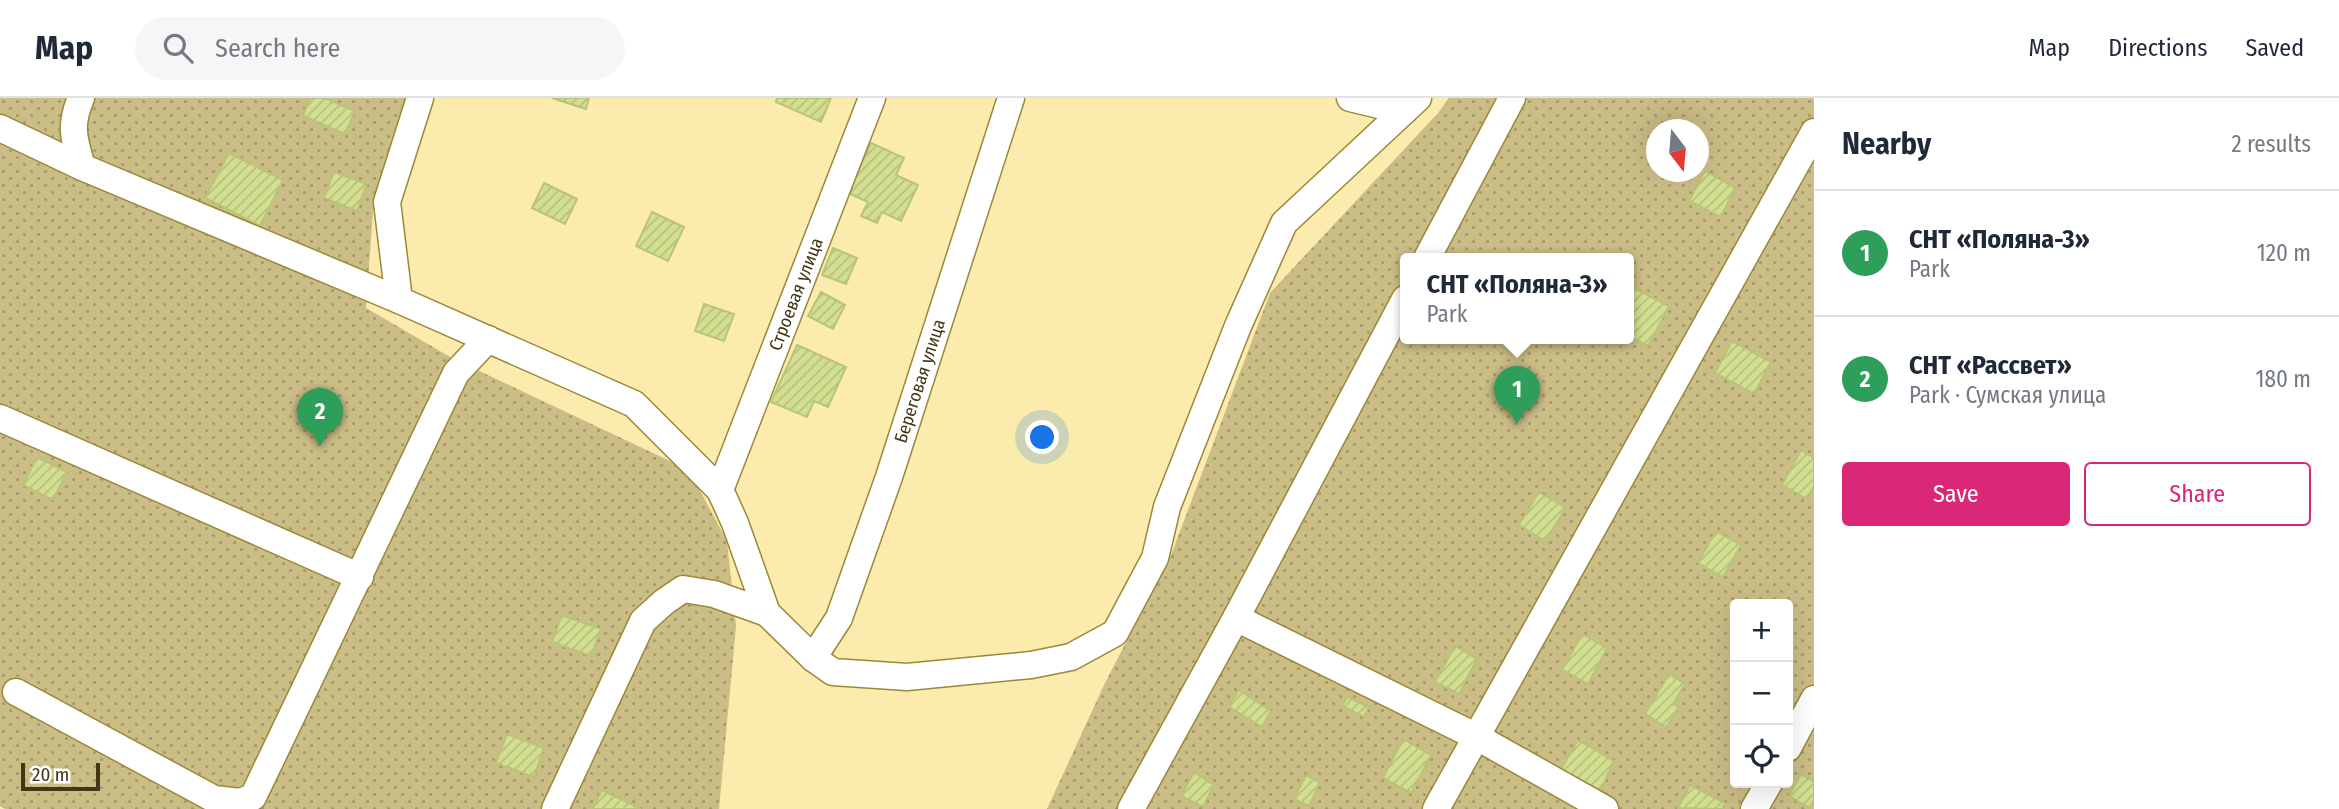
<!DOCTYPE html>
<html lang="en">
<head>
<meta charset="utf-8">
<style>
  :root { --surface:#fff; --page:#f6f6f7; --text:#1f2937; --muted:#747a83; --line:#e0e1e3; --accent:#db2777 }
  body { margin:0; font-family:"Fira Sans Condensed",sans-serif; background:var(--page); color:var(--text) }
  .controls { position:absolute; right:21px; bottom:21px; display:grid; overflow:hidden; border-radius:7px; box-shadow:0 7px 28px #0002 }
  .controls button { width:63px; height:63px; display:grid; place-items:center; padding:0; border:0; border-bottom:2px solid var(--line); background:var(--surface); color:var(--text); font:35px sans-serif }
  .compass { position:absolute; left:1646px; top:21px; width:63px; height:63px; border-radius:50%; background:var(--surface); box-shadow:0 7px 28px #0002; rotate:164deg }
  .scale { position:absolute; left:21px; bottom:18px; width:79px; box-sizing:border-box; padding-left:7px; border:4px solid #3f3716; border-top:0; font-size:19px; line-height:24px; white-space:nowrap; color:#3f3716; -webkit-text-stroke:5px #fff; paint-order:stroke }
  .you { position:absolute; left:1043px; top:340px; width:24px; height:24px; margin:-18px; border:5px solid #fff; border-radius:50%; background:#1a73e8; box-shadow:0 0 0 10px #1a73e833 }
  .badge { display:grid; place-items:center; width:46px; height:46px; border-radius:50%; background:var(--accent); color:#fff; font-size:23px; font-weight:700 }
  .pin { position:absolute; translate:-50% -58px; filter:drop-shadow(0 2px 4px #0008) }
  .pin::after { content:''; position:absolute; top:37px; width:24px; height:21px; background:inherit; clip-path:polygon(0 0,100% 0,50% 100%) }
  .popup { position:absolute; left:1400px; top:155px; width:234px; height:91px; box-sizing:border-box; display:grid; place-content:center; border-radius:7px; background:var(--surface); filter:drop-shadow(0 2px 5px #0005); font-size:23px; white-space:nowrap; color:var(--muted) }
  .popup b { font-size:26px; color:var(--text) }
  .popup::after { content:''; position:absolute; left:50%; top:100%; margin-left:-14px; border:14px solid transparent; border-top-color:var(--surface) }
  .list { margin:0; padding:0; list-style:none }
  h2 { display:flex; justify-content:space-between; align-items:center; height:91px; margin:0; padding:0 28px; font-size:30px }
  h2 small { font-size:23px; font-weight:400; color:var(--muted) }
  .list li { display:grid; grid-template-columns:46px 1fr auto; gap:21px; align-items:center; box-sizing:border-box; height:126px; padding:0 28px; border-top:2px solid var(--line) }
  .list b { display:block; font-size:26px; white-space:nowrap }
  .list p { margin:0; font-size:23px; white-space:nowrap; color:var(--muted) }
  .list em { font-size:23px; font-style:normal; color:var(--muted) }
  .actions { display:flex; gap:14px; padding:21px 28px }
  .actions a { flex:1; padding:16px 0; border:2px solid var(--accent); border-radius:7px; text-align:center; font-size:24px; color:var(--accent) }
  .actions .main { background:var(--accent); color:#fff }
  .icon { flex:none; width:38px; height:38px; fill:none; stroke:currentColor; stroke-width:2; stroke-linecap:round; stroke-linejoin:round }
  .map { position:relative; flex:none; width:1814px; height:711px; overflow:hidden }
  header { display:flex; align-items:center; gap:42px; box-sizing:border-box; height:98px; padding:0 35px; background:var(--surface); border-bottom:2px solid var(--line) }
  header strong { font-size:33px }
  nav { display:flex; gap:38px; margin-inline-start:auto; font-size:24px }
  .search { width:490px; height:63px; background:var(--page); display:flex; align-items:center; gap:18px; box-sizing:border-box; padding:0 24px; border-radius:38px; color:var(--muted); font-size:26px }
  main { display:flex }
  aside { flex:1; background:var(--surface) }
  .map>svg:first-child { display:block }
  .green { fill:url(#green-dots); fill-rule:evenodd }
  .building { fill:url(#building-hatch); stroke:#b9c476; stroke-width:2 }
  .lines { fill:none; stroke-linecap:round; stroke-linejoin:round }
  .minor-casing { stroke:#9b8838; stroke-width:29 }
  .minor { stroke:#fff; stroke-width:26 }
  .labels { text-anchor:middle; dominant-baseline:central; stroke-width:6; stroke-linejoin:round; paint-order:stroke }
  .street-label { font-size:18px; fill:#3f3716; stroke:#fff }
</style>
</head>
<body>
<header>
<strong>Map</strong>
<div class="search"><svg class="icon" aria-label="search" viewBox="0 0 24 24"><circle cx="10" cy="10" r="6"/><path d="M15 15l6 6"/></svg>Search here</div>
<nav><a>Map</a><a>Directions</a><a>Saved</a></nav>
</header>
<main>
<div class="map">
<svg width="1814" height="711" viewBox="0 0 1814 711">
  <defs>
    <pattern id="green-dots" width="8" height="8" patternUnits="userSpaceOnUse" patternTransform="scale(1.75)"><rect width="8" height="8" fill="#cbbd86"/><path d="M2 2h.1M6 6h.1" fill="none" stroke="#a69a6d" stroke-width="1.8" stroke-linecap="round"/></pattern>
    <pattern id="building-hatch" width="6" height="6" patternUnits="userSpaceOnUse" patternTransform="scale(1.75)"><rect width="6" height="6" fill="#d3df90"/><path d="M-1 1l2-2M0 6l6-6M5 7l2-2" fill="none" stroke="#b6c07b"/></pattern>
  </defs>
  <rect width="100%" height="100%" fill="#fbebac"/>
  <!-- green -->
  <path class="green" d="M0,0H409L373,113L366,210L452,260L689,372L727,443L736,528L719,711H5L0,708Z
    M1449,0H1814V711H1047L1104,587L1171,457L1270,195L1438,15ZM1657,32H1699V74H1657ZM1405,160H1629V240H1405ZM1735,506H1788V685H1735Z"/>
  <!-- building -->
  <path class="building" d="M310,0H324L355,13L345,36L303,18Z
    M552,0H589L586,11Z
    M777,0H831L821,24L776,4Z
    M871,45L904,60L896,77L918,87L901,123L882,114L877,125L861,118L868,104L848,95Z
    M229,55L283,82L260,128L205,100Z
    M1705,73L1735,90L1721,119L1689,103Z
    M334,74L367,86L357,113L324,100Z
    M544,85L577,101L565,126L532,110Z
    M652,114L684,129L668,163L636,148Z
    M833,150L857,160L846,186L822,177Z
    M1630,188L1669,208L1648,248L1629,238Z
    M821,194L845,207L833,231L808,218Z
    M704,206L734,216L724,243L695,233Z
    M1732,243L1771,264L1754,296L1715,275Z
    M797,247L846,269L828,309L814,303L807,319L771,304Z
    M1801,352L1814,360V388L1807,401L1782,387Z
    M37,359L67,374L53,402L23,387Z
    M1539,394L1566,410L1545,443L1519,427Z
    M1716,433L1741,447L1723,479L1698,465Z
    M562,517L601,531L591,558L552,544Z
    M1582,536L1607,550L1588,586L1562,572Z
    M1455,548L1477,561L1459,596L1435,584Z
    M1669,576L1685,586L1673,606L1679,609L1666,629L1645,616Z
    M1239,592L1271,613L1262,629L1229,609Z
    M1347,599L1369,609L1364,619L1342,608Z
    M507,636L544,650L534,679L496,665Z
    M1403,641L1431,657L1411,695L1383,680Z
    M1578,642L1614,663L1600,693L1560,673Z
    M1194,674L1214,687L1203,709L1181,698Z
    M1801,676L1814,684V701L1810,710L1789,698Z
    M1306,677L1320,685L1309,708L1294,701Z
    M1690,687L1725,705L1722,711L1678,710Z
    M602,692L641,711H592Z"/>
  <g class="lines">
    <defs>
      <g id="minor">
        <path d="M81,0C69,28 74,41 82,69"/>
        <path d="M1350,0L1404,13"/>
        <path d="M0,30L82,69L399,202L634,306L720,392L735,425L767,515L813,560L833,574L907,579L1031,567L1071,559L1115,535L1155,460L1167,409L1238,228L1284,125L1418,0"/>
        <path d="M1427,160L1512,0"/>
        <path d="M399,202L387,104L420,0"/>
        <path d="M0,320L360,479"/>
        <path id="s1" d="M720,392L872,0"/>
        <path d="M1236,520L1477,639L1605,711"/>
        <path id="s2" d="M813,560L839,520L889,379L1011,0"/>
        <path d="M16,594L214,701L240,704L253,699L456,275L488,241"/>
        <path d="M1788,650L1814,601"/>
        <path d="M555,711L643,523L664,504L683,491L714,496L767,515"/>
        <path d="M1131,711L1236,520L1405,201"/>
        <path d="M1436,711L1814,34"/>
        <path d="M1754,711L1769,685"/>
      </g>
    </defs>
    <!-- minor casing -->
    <use href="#minor" class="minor-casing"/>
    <!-- minor -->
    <use href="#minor" class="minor"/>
  </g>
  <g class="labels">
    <!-- street labels -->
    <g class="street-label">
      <text stroke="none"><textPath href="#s1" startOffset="210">Строевая улица</textPath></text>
      <text stroke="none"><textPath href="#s2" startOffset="298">Береговая улица</textPath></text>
    </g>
  </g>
</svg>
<div class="controls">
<button>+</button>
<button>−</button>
<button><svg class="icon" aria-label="locate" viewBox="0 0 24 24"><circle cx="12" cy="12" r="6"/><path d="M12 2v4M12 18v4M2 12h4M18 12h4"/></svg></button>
</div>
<svg class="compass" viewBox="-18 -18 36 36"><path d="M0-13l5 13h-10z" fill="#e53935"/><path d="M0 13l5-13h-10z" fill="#747a83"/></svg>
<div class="scale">20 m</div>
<div class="you"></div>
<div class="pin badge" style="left:1517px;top:326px;background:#2e9e5b">1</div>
<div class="popup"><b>СНТ «Поляна-3»</b>Park</div>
<div class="pin badge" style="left:320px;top:348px;background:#2e9e5b">2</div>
</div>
<aside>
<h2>Nearby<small>2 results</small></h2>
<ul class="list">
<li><span class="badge" style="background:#2e9e5b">1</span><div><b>СНТ «Поляна-3»</b><p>Park</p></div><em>120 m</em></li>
<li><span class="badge" style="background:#2e9e5b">2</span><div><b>СНТ «Рассвет»</b><p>Park · Сумская улица</p></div><em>180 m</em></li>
</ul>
<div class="actions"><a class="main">Save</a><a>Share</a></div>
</aside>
</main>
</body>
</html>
